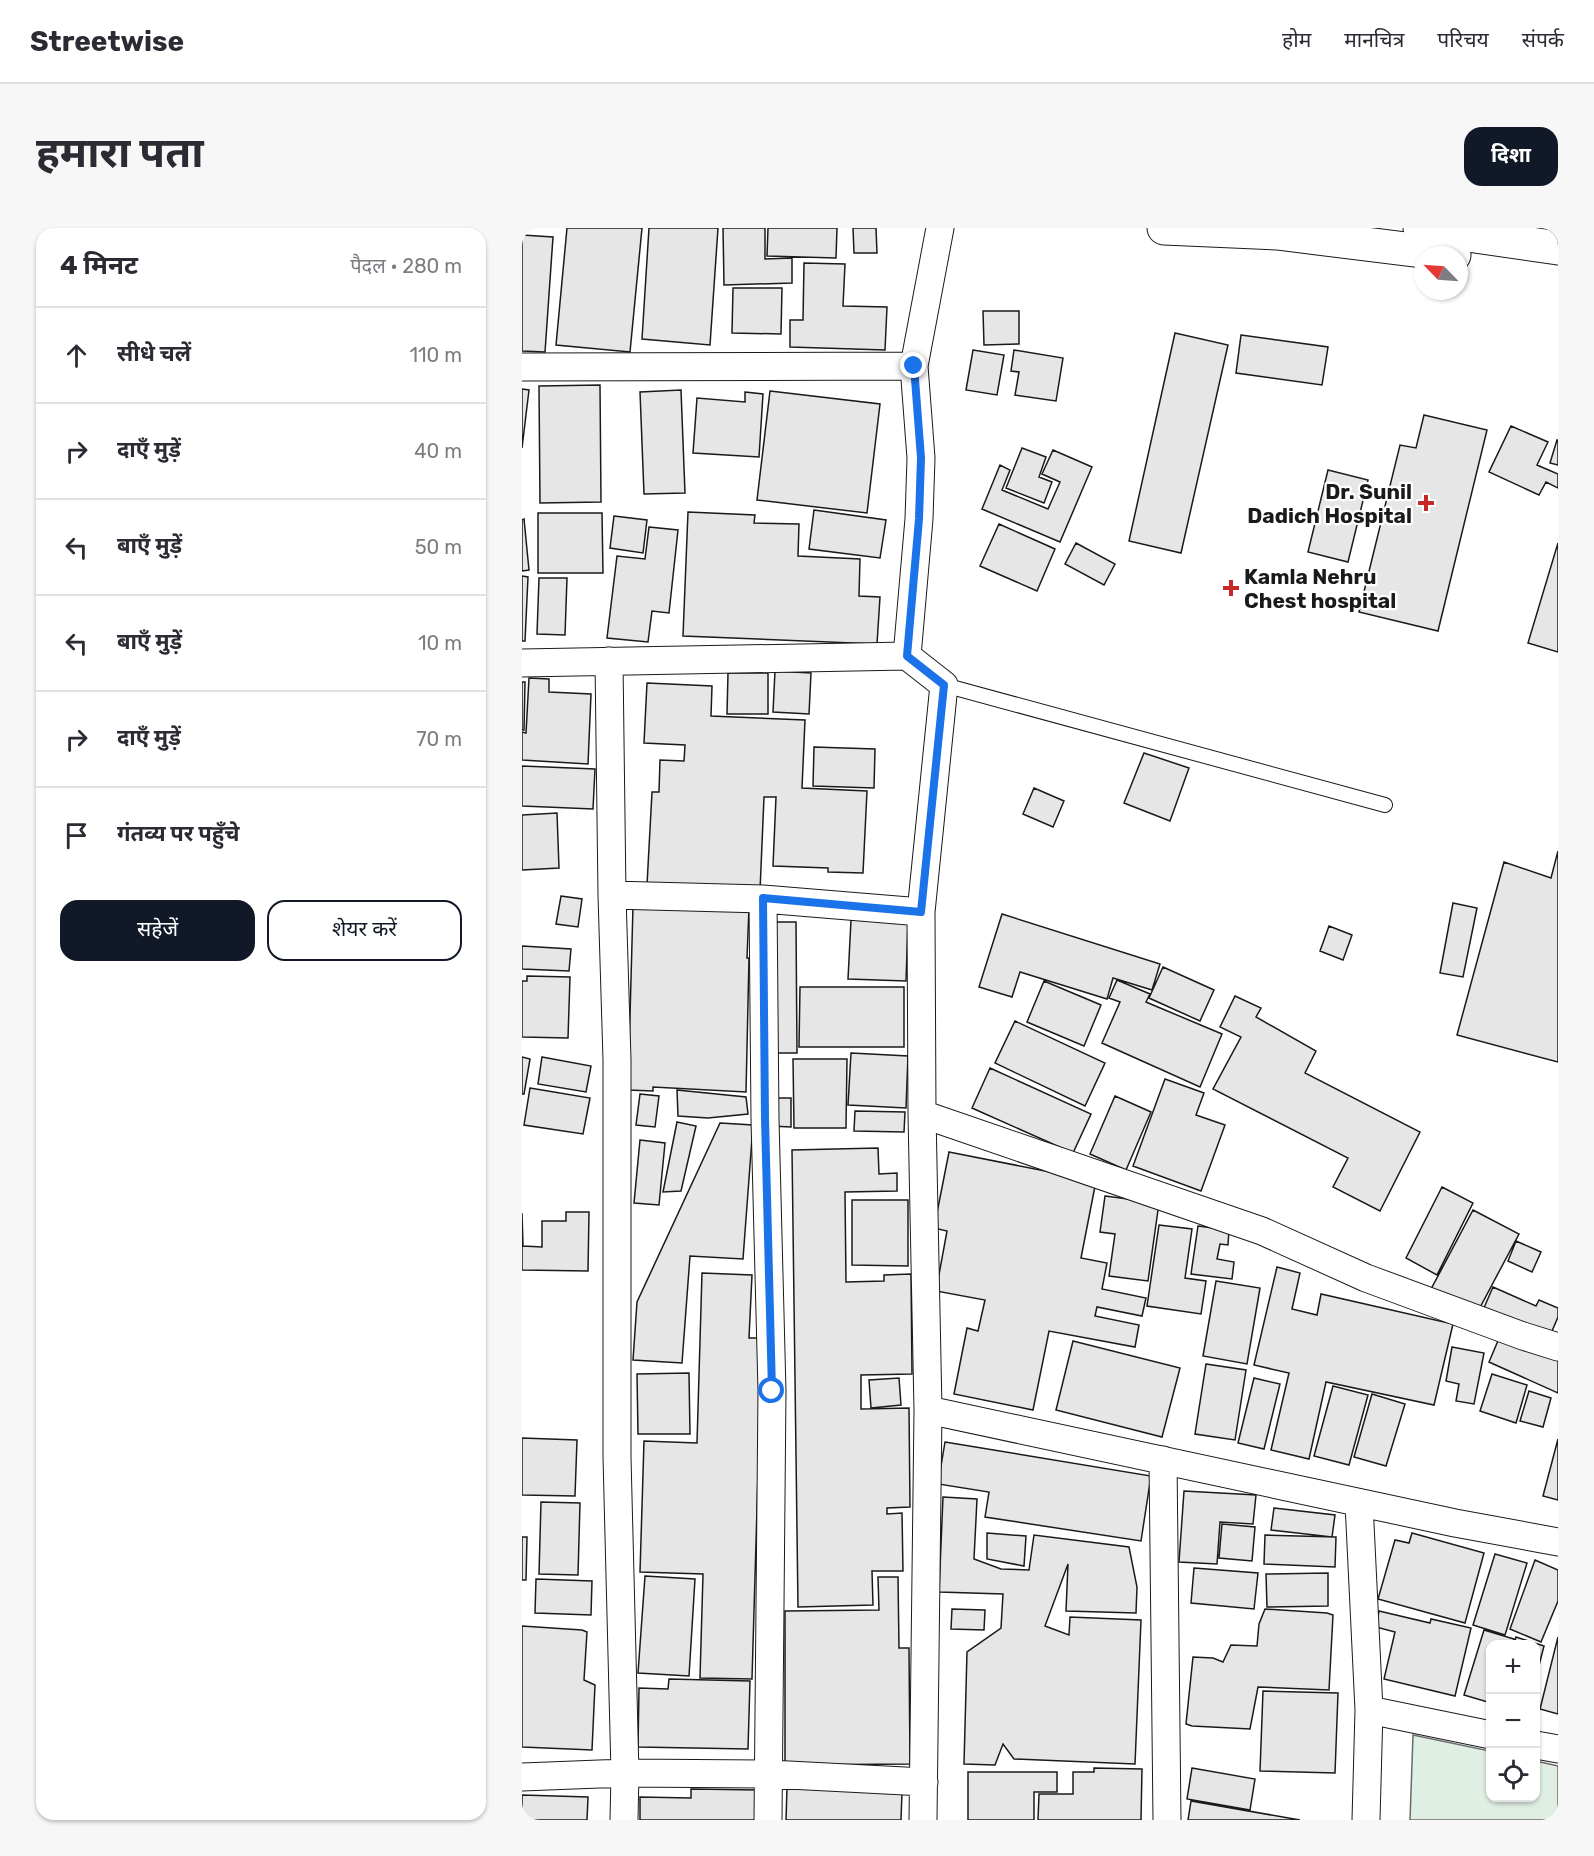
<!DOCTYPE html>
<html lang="hi">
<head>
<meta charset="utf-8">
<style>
  :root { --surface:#fff; --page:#f7f7f7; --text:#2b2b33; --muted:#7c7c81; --line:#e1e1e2; --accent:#111827 }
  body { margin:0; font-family:Rubik,"Noto Sans Devanagari",sans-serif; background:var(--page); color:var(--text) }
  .controls { position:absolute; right:18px; bottom:18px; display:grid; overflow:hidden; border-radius:12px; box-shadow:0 2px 4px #0004 }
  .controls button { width:54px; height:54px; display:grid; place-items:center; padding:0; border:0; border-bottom:2px solid var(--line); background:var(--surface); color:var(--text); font:30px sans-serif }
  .compass { position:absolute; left:892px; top:18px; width:54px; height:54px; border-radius:50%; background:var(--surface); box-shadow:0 2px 4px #0004; rotate:295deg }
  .stop { position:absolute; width:18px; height:18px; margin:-14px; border:4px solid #1a73e8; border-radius:50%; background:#fff }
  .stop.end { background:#1a73e8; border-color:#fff; box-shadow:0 2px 6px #0008 }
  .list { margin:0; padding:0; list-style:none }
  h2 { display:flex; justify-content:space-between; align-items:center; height:78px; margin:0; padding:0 24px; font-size:26px }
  h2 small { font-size:20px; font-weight:400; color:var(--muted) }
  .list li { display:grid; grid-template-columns:39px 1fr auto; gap:18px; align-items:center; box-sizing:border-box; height:96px; padding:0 24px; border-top:2px solid var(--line) }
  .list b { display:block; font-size:22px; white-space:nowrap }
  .list em { font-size:20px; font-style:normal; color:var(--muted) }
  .actions { display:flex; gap:12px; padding:18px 24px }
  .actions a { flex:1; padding:14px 0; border:2px solid var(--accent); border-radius:18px; text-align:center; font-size:21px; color:var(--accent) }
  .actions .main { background:var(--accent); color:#fff }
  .icon { flex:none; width:33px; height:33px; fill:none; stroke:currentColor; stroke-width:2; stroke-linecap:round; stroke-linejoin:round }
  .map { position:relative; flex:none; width:1036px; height:1592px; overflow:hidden; border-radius:18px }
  header { display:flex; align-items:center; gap:36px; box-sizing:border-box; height:84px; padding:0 30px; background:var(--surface); border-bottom:2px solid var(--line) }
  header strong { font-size:28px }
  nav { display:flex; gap:33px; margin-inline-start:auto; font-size:21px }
  .intro { display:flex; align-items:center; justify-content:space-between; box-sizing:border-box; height:144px; padding:0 36px }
  h1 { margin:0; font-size:42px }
  .button { padding:15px 27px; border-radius:18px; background:var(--accent); color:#fff; font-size:21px; font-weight:700 }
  main { display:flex; gap:36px; padding:0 36px }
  aside { flex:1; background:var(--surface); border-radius:18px; box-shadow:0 2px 4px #0004 }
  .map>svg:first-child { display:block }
  .green { fill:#e0efe3; stroke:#6a6a6a; stroke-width:1.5 }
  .building { fill:#e6e6e6; stroke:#1a1a1a; stroke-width:1.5 }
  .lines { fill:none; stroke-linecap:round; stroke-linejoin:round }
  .service-casing { stroke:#1a1a1a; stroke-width:16 }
  .minor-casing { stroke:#1a1a1a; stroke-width:29 }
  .tertiary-casing { stroke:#1a1a1a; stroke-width:35 }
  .service { stroke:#fff; stroke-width:14 }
  .minor { stroke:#fff; stroke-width:27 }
  .tertiary { stroke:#fff; stroke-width:33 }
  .route { stroke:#1a73e8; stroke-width:8 }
  .poi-dot { fill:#c62828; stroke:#fff; stroke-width:2 }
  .labels { text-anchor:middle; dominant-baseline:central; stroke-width:4.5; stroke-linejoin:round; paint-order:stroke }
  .poi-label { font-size:21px; font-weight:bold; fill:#1a1a1a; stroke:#fff; text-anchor:end }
</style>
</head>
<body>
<header>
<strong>Streetwise</strong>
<nav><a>होम</a><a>मानचित्र</a><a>परिचय</a><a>संपर्क</a></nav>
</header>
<div class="intro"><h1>हमारा पता</h1><a class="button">दिशा</a></div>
<main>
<aside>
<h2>4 मिनट<small>पैदल · 280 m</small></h2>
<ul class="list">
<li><svg class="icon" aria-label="ahead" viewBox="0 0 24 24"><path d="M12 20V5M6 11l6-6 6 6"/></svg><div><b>सीधे चलें</b></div><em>110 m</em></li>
<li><svg class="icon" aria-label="right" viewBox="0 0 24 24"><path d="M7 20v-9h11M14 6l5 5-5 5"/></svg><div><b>दाएँ मुड़ें</b></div><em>40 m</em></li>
<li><svg class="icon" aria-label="left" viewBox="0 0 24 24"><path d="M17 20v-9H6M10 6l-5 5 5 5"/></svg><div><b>बाएँ मुड़ें</b></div><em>50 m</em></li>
<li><svg class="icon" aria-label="left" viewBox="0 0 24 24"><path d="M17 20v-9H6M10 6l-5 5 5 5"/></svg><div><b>बाएँ मुड़ें</b></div><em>10 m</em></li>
<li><svg class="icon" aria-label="right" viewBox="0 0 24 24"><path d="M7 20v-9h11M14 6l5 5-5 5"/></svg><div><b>दाएँ मुड़ें</b></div><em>70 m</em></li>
<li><svg class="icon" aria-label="arrive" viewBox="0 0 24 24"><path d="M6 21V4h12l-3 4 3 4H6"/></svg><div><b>गंतव्य पर पहुँचे</b></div></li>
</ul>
<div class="actions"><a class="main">सहेजें</a><a>शेयर करें</a></div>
</aside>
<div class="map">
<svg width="1036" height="1592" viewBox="0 0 1036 1592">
  <rect width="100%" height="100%" fill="#fff"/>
  <!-- green -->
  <path class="green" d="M891,1507L968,1523L969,1570H1014V1533L1036,1538V1592H888Z"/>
  <!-- building -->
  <path class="building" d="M45,0H120L108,124L34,117Z
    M127,0H196L188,117L120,111Z
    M201,0H243V31L270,30V55L202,57Z
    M246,0H315L314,30L245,28Z
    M331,0H354L355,25H332Z
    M0,7L31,9L23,124L0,123Z
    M282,35L323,36L321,78L365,79L363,122L268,119V92H281Z
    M211,60H260L259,106L210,105Z
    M461,83H497V116L462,117Z
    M653,105L706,117L659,325L607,313Z
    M719,107L806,119L800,157L714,145Z
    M451,122L482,127L475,167L444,162Z
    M492,122L541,130L534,173L493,167L497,144L489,143Z
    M78,157L79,274L18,275L17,158Z
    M0,161L7,162L0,220Z
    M159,162L163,265L122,266L118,164Z
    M248,163L358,176L345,285L235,272Z
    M223,164L241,166L237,229L171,225L175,170L223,174Z
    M902,187L965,202L916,403L837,384L878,217L894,220Z
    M989,198L1026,214L1015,237L1036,246V260L1024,254L1017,267L967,244Z
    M1035,212H1036V237L1028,235Z
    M500,220L524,229L517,249L530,254L522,275L484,260Z
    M531,222L570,239L538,314L460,281L478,237L488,242L480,262L526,281L538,254L520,246Z
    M806,242L846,252L826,334L786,324Z
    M292,282L364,292L358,330L287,321Z
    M166,284L233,287L232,295L277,296L276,328L338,331L337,368L358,369L355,416L161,408Z
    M16,285H80L81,345H16Z
    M92,288L125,292L121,325L88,320Z
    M2,291L7,342L0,343V292Z
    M477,296L533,321L515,363L458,338Z
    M127,299L156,302L147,385L130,383L126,414L85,410L95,328L123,331Z
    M554,315L593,336L582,357L543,336Z
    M1036,315V424L1006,415Z
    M0,348L6,349L3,413H0Z
    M17,350H45L43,407L15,406Z
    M253,443L289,445L287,486L251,484Z
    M206,445H246V486H205Z
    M7,450L27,451V464L69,466L66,536L0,532V504L4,505Z
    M0,454H3L2,502H0Z
    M125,455L190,458L189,488L283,492L280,560L345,563L341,645L306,644V640L251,638L254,569H242L238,663L125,657L130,564H137L138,532L162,533L163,517L122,515Z
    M292,519L353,521L352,560L291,558Z
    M622,525L667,540L648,593L602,575Z
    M0,538L73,541L71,581L0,578Z
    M512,560L542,573L531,599L501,586Z
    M35,585L37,640L0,642V587Z
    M1036,623V834L935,807L982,634L1029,650Z
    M39,668L60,671L56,699L34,696Z
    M931,675L955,680L941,749L918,745Z
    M111,678L227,680L225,730H227L224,864L131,859V863L106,862Z
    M480,686L638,736L630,762L591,750L585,771L498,744L490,769L457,759Z
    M329,692L386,694L384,753L326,751Z
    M254,694H274L275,825H254Z
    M807,698L830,707L821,732L798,723Z
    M0,718L49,721L47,743L0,741Z
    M641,739L692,762L678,793L627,770Z
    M5,748L48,749L46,810L0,809V753H5Z
    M595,752L628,766L624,774L700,806L678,859L580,815L598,774L587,770Z
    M522,753L579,777L562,818L505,794Z
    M278,759H382V819H277Z
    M713,768L739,780L734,789L794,823L783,845L898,904L858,983L811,959L826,930L691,861L719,809L698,799Z
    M493,793L583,835L563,878L473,835Z
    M329,825L386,828L384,880L326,877Z
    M0,829L8,831L2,866H0Z
    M20,829L69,838L64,864L16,856Z
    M271,831H325L324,900H272Z
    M468,840L569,886L551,925L450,880Z
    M643,851L682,865L674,887L703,897L679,963L611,938Z
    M8,860L68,870L61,906L2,897Z
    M155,862L224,869L226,886L186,890L156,888Z
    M118,866L137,868L133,899L114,897Z
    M593,868L629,884L604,942L568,926Z
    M250,870H269V899L249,898Z
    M333,883L383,884L382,904L332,903Z
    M155,894L174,898L159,963L141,964Z
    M198,895L231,897L221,1031L168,1028L160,1135L111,1132L115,1074Z
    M118,912L143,915L137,977L112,975Z
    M356,920L357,946L375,945V963L323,964L324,1054L362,1053V1047L389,1046L390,1146L339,1147V1181L387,1180L388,1279L365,1280V1286L380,1285L381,1343H350L351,1377L276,1379L270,922Z
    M427,924L574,953L559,1030L585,1035L580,1061L624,1070L620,1088L575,1079L573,1088L617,1097L613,1119L527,1103L511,1182L432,1166L445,1100L456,1103L463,1072L414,1063L425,1003L412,1000Z
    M920,959L951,975L915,1047L884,1030Z
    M583,968L637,975L626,1053L587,1048L593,1006L578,1004Z
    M330,972H386V1038L330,1037Z
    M951,982L997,1006L954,1087L908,1063Z
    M44,984H67L66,1043L0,1042V985L1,1018L20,1019V993H44Z
    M637,997L670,1001L663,1050L684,1053L679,1086L625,1078Z
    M676,998L707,1002L706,1017L698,1016L695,1031L712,1034L710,1051L669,1046Z
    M994,1013L1019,1024L1010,1044L986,1033Z
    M755,1039L778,1045L770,1081L795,1087L799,1066L931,1096L912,1177L804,1154L787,1231L749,1222L767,1145L732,1137Z
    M180,1045L230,1047L227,1110H240L230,1451L178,1450L181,1346L118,1344L122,1213L175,1215Z
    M694,1053L738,1060L725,1136L681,1128Z
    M971,1059L1014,1078L1017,1072L1036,1080V1089L1027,1110L961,1082Z
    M978,1108L1036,1129V1165L967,1134Z
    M551,1113L658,1140L640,1209L534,1182Z
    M930,1119L962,1125L952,1176L934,1173L937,1156L924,1153Z
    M684,1136L724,1142L713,1212L673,1206Z
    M167,1145L168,1206H116L115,1146Z
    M970,1146L1005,1157L994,1195L958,1183Z
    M377,1150L379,1177L349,1180L347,1152Z
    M732,1150L758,1156L742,1221L716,1215Z
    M811,1158L846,1167L827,1237L792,1228Z
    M1007,1163L1029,1170L1021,1199L998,1193Z
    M850,1166L883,1176L864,1238L832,1229Z
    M0,1210L55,1212L53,1268L0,1267Z
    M1036,1211V1272L1021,1268Z
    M423,1214L629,1248L619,1313L463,1289L467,1264L416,1256Z
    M662,1263L734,1267L731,1296L698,1294L695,1336L657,1334Z
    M421,1269L455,1271L452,1331L479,1341L507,1342L512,1307L607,1319L615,1359L614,1385L544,1383L546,1336L523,1398L547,1407L548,1389L619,1392L613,1536L492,1531L481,1516L473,1537L442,1536L445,1424L479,1400L481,1366L417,1364Z
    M19,1274L58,1275L56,1347L17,1346Z
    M752,1280L813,1287L810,1309L749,1302Z
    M700,1296L733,1299L730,1333L697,1330Z
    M465,1305L504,1308L502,1338L465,1331Z
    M890,1305L962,1325L943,1395L856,1371L873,1312L887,1315Z
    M743,1307L814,1309L813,1339L742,1336Z
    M0,1309H5L4,1352H0Z
    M973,1326L1005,1335L983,1407L951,1397Z
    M1013,1332L1036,1342V1373L1019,1414L988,1401Z
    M672,1340L736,1345L732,1381L669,1375Z
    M806,1345V1378L745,1379L744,1346Z
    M123,1348L173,1351L167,1448L116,1445Z
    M356,1349H376L377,1420H387L388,1536L263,1537V1383L357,1382Z
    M14,1351L70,1353L69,1387L13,1385Z
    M430,1381L463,1382L462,1402L429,1401Z
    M743,1381L805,1385L811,1387L807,1462L736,1459L728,1501L670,1498L664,1496L671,1429L691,1430L701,1434L709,1417L735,1418L737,1396Z
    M857,1383L908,1395L909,1391L949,1400L933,1468L862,1451L873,1404L854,1399Z
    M0,1398L60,1402L65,1404L62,1452L73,1457L70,1522L0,1519Z
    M962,1402L992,1411L990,1416H969V1475L942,1467Z
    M994,1409L1022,1418L1014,1449V1416H992Z
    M1036,1409V1486L1018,1481Z
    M147,1451L228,1453L226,1521L116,1519L117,1460L146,1461Z
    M741,1463L816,1465L813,1545L738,1543Z
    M572,1540L620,1541L619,1592H516L517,1566H551V1544H572Z
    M670,1540L733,1551L728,1582L665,1571Z
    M446,1544H535V1564H512V1592H446Z
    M265,1560L380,1564L379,1592H264Z
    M169,1561L237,1562V1592H118V1569L169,1570Z
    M0,1567L66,1569L65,1592H0Z
    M669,1573L778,1592H666Z"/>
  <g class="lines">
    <defs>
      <path id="service" d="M422,457L863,577"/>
      <path id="minor" d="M0,139L392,138
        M87,433L90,667L95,832V1229L103,1545L102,1592
        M0,435L385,428
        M90,667L241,671L399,684
        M241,671L243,891L250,1163L246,1592
        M400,886L740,1003L844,1050L1001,1108L1036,1119
        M406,1182L933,1295L1036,1314
        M641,1232L645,1592
        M837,1275L847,1482L844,1592
        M847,1482L969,1507
        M1014,1517L1036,1521
        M0,1549L103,1545L247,1546L402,1554
        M401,1592L406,1182L400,886L399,684L422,457L385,428L397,291L399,230L392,138L418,0"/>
      <path id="tertiary" d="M642,0L755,5L932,27
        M898,0L1036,20"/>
    </defs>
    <!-- service casing -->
    <use href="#service" class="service-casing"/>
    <!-- minor casing -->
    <use href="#minor" class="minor-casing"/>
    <!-- tertiary casing -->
    <use href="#tertiary" class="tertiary-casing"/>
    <!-- service -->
    <use href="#service" class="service"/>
    <!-- minor -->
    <use href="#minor" class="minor"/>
    <!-- tertiary -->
    <use href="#tertiary" class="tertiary"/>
  </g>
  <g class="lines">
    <!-- route -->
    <path class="route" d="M250,1163L243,891L241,670L399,684L422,457L385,428L397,291L399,230L392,138"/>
  </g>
  <!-- markers -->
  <g class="poi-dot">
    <path d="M901 266h6v6h6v6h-6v6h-6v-6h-6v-6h6z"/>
    <path d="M706 351h6v6h6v6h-6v6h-6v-6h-6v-6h6z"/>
  </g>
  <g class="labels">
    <!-- poi labels -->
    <g class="poi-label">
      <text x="890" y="263">Dr. Sunil<tspan x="890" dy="24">Dadich Hospital</tspan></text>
      <text x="722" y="348" text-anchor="start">Kamla Nehru<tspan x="722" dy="24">Chest hospital</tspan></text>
    </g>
  </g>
</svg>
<div class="controls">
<button>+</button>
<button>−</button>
<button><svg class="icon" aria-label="locate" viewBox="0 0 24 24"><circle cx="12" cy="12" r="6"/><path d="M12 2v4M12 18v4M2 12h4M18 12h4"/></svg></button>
</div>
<svg class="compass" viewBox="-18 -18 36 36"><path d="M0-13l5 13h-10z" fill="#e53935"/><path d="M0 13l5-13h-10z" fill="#7c7c81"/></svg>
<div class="stop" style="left:250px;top:1163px"></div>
<div class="stop end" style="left:392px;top:138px"></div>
</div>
</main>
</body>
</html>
